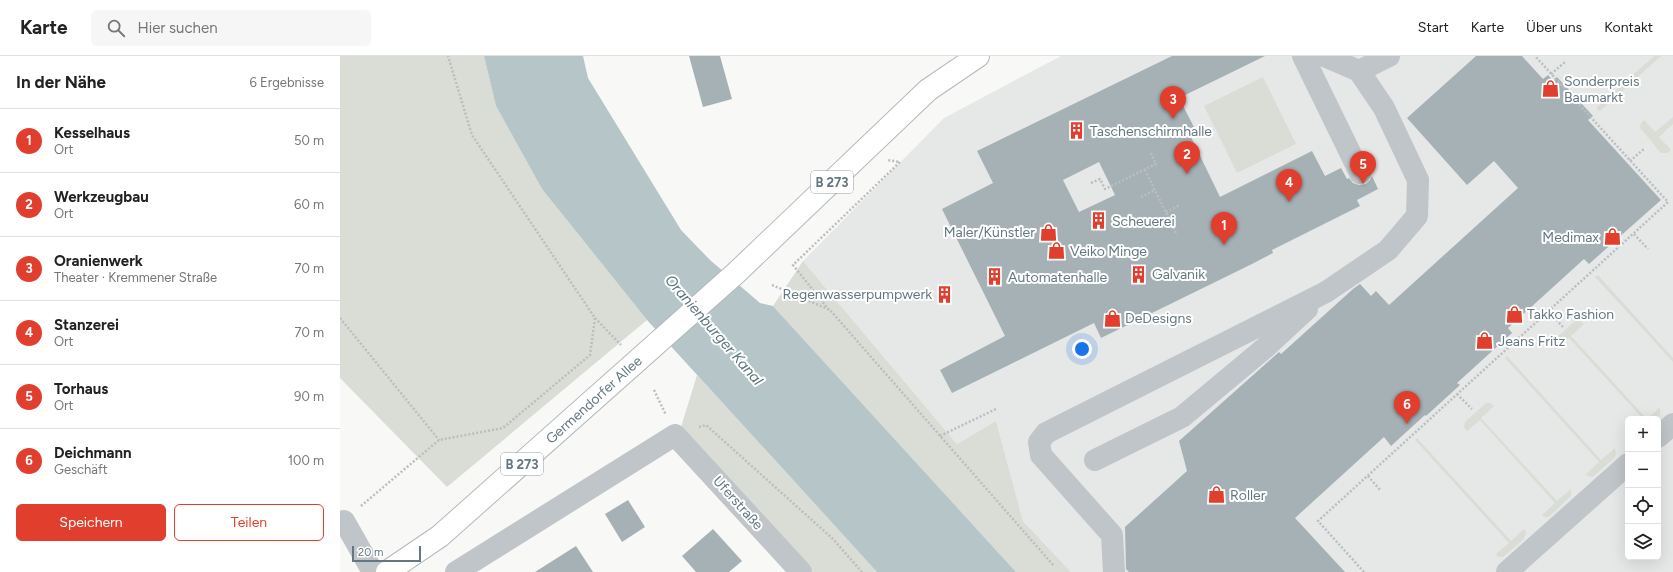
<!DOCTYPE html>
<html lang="de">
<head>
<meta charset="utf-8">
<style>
  :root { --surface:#fff; --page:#f6f6f6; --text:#222; --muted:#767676; --line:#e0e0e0; --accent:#e13e2d }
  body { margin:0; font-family:Figtree,sans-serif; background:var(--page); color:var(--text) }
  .controls { position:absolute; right:12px; bottom:12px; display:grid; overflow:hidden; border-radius:6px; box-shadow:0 4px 16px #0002 }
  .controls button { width:36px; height:36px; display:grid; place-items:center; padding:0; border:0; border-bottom:1px solid var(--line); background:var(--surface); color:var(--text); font:20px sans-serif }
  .scale { position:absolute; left:12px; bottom:10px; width:69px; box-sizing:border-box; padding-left:4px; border:2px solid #647880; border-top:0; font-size:11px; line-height:14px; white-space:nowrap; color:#647880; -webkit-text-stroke:3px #fff; paint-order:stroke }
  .you { position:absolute; left:742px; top:293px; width:14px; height:14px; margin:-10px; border:3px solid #fff; border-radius:50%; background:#1a73e8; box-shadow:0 0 0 6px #1a73e833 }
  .badge { display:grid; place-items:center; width:26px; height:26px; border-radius:50%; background:var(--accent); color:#fff; font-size:13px; font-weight:700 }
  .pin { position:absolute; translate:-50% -33px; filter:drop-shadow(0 1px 2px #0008) }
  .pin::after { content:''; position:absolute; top:21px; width:14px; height:12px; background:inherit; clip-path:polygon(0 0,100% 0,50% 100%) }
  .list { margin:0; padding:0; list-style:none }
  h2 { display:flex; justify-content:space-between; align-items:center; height:52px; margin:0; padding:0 16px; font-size:17px }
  h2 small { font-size:13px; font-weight:400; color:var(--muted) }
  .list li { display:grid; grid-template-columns:26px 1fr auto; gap:12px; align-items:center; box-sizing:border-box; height:64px; padding:0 16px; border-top:1px solid var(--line) }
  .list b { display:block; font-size:15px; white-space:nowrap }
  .list p { margin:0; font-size:13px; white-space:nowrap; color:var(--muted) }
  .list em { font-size:13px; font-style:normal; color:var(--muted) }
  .actions { display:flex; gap:8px; padding:12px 16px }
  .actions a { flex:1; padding:9px 0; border:1px solid var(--accent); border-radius:6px; text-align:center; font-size:14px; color:var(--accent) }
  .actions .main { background:var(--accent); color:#fff }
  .icon { flex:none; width:22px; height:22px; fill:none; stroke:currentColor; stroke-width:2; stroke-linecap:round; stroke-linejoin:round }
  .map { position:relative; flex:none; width:1333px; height:516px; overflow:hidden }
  header { display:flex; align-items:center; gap:24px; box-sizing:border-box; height:56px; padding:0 20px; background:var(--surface); border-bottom:1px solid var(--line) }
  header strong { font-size:19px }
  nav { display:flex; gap:22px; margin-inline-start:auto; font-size:14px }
  .search { width:280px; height:36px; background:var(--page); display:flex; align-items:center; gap:10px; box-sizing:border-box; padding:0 14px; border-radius:6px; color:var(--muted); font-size:15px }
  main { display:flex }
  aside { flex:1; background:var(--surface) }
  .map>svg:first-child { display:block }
  .built { fill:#e6e8e7; fill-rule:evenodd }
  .green { fill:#d9ddd5 }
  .water { fill:#b6c5c7 }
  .building { fill:#a6b1b5; fill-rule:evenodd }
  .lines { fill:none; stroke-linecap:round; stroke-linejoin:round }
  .major-casing { stroke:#b3b9bc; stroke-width:24 }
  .path { stroke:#babec0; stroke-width:2.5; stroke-dasharray:2 2; stroke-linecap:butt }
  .minor { stroke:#bfc5c8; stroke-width:22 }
  .major { stroke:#fff; stroke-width:22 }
  .labels { text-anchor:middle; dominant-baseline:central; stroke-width:4; stroke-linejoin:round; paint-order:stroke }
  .shield { fill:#fff; stroke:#92a0a6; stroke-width:1 }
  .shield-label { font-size:13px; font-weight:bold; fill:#647880 }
  .poi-label { font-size:14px; fill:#647880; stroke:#fff; text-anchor:start }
  .street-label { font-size:14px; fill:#647880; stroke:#fff }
  .water-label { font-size:15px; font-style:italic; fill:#5e777b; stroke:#fff }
</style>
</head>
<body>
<header>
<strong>Karte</strong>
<div class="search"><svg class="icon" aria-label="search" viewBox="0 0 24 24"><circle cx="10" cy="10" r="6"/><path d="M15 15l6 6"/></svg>Hier suchen</div>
<nav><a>Start</a><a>Karte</a><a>Über uns</a><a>Kontakt</a></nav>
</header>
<main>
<aside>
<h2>In der Nähe<small>6 Ergebnisse</small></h2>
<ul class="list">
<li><span class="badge">1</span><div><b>Kesselhaus</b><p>Ort</p></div><em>50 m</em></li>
<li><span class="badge">2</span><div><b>Werkzeugbau</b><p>Ort</p></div><em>60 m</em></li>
<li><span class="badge">3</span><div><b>Oranienwerk</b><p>Theater · Kremmener Straße</p></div><em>70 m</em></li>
<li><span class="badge">4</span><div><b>Stanzerei</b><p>Ort</p></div><em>70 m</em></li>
<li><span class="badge">5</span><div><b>Torhaus</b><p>Ort</p></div><em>90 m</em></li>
<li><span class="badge">6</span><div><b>Deichmann</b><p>Geschäft</p></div><em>100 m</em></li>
</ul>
<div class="actions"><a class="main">Speichern</a><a>Teilen</a></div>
</aside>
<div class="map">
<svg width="1333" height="516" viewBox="0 0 1333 516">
  <rect width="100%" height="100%" fill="#f8f8f6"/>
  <!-- built -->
  <path class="built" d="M721,0H1333V516H731L683,465L656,365L617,388L463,205L604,62ZM1288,363H1318V501H1288Z"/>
  <!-- green -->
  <path class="green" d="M0,0H144L156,50L202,133L307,264L107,431L0,322Z
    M1314,0H1321L1260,55L1256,52Z
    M923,21L956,88L897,117L864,50Z
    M1333,61V68L1319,81L1331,94L1328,97H1321L1300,72L1301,67L1304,64L1315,76Z
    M463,205L617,388L656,365L683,465L731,516H676L433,250Z
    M1258,219L1333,302V306L1255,221Z
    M1235,265H1240L1244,268L1231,280L1307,363L1320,351V359L1315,363H1303L1229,282L1216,293L1213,289L1214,284Z
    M1167,300L1261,404L1275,392L1276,399L1274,402L1253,421L1248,420L1246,418L1259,406L1165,302Z
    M357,319L537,516H446L334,394Z
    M1146,347H1150L1154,350L1141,362L1217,445L1231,433V440L1209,461H1204L1202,459L1215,447L1140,364L1127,375L1124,371L1125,366Z
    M1077,382L1171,485L1184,473L1186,476L1184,483L1163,501H1158L1156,498L1169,487L1075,384Z"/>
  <!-- water -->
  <path class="water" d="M144,0H243L248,22L341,174L370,204L420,247L433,250L676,516H537L307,264L202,133L156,50Z"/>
  <!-- building -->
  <path class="building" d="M349,0H380L392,43L363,51Z
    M832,0H925L839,42L855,73L849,77L880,141L972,95L985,120L1001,112L1007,123L1009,122L1013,127L1019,129L1026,128L1030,124L1032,120L1038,133L1017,144L1020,150L932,194L933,197L912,208L761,282L754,267L612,337L600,314L665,280L602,153L653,127L637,95ZM759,106L775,139L739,156L723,124Z
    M1136,0H1182L1203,23L1208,19L1213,25L1217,21L1253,60L1248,64L1321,144L1249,208L1244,203L1168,272L1172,277L1117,327L1120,329L1086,360L1085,359L1051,390L1044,381L955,462L1005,516H789L786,513L785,471L847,415L839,385L939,296L941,298L1013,233L1020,228L1031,240L1036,235L1049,249L1178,132L1154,105L1127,129L1067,62Z
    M288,444L305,471L282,486L265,458Z
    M373,473L402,505L389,516H356L342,500Z
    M236,490L253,516H195Z"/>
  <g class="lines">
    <defs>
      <path id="major" d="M47,516L100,480L396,217L588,34L638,0"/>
    </defs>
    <!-- major casing -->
    <use href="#major" class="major-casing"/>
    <!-- path -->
    <path class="path" d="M1211,18L1225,6
      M1290,105L1305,92
      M805,114L837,179
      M751,127L760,123L765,133L816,108L810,95
      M801,141L815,134
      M826,156L840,149
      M1294,178L1308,193
      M432,229L490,254L714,510
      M489,254L453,209L560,106L547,104
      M1208,255L1223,271
      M0,262L99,384
      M255,262L281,289
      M314,334L326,359
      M1117,338L1132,353
      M359,371L366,369L493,483L522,516
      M600,380L656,353
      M1028,420L1041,435
      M21,450L99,384L163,372L250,299L255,262L132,79L108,0
      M1024,516L978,465L1328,146L1195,0"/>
    <!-- minor -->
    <path class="minor" d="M963,0L1020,117
      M1019,15L1049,0
      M1318,381L1333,368
      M755,404L842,361L926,291L967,253
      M4,465L33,516
      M116,516L335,379L461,516
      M774,516L772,479L701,399L699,386L706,377L986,236L1048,194L1077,160L1078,124L1044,52L1019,15L984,0
      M1167,516L1288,408"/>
    <!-- major -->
    <use href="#major" class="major"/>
  </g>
  <!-- icons -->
  <defs>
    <symbol id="shop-bare" viewBox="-9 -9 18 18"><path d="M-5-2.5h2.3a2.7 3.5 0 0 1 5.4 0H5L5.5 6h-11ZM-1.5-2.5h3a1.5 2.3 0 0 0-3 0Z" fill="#e13e2d" stroke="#fff" stroke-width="2.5" paint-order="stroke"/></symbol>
    <symbol id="building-bare" viewBox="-9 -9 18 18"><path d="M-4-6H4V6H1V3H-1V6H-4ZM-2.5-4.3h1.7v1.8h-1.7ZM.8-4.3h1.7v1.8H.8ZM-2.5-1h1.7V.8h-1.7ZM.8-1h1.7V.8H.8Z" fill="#e13e2d" stroke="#fff" stroke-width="2.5" paint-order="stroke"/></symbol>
  </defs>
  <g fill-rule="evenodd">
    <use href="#shop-bare" x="1198" y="20" width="25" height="25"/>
    <use href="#building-bare" x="724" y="62" width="25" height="25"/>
    <use href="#building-bare" x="746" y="152" width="25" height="25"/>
    <use href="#shop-bare" x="696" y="164" width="25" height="25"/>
    <use href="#shop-bare" x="1260" y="168" width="25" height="25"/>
    <use href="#shop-bare" x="704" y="182" width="25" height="25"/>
    <use href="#building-bare" x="786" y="206" width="25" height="25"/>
    <use href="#building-bare" x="642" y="208" width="25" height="25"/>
    <use href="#building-bare" x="592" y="226" width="25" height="25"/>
    <use href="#shop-bare" x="1162" y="246" width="25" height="25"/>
    <use href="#shop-bare" x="760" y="250" width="25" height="25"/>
    <use href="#shop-bare" x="1132" y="272" width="25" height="25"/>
    <use href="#shop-bare" x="864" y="426" width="25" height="25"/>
  </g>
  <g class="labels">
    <!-- shield labels -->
    <g class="shield">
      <rect x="471" y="115" width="42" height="22" rx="3"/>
      <rect x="161" y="397" width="42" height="22" rx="3"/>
    </g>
    <g class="shield-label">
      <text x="492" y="126">B 273</text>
      <text x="182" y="408">B 273</text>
    </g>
    <!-- poi labels -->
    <g class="poi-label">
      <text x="1224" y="25">Sonderpreis<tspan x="1224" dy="16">Baumarkt</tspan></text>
      <text x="750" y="75">Taschenschirmhalle</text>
      <text x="772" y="165">Scheuerei</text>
      <text x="695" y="176" text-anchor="end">Maler/Künstler</text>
      <text x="1259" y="181" text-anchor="end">Medimax</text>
      <text x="730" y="195">Veiko Minge</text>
      <text x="812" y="218">Galvanik</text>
      <text x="668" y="221">Automatenhalle</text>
      <text x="592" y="238" text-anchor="end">Regenwasserpumpwerk</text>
      <text x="1187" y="258">Takko Fashion</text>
      <text x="785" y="262">DeDesigns</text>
      <text x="1158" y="285">Jeans Fritz</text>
      <text x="890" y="439">Roller</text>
    </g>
    <!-- street labels -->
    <g class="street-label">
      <text transform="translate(254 344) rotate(-42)">Germendorfer Allee</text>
      <text transform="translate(398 447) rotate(48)">Uferstraße</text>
    </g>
    <!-- water labels -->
    <g class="water-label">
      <text transform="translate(374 274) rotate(49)">Oranienburger Kanal</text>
    </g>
  </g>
</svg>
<div class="controls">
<button>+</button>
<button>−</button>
<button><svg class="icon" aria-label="locate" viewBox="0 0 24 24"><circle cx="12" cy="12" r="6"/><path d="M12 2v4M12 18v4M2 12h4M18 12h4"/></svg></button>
<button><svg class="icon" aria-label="layers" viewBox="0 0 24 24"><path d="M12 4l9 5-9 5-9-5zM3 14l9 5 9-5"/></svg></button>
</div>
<div class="scale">20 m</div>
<div class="you"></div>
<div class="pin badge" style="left:884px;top:189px">1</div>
<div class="pin badge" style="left:847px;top:118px">2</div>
<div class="pin badge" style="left:833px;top:63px">3</div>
<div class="pin badge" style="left:949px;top:146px">4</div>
<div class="pin badge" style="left:1023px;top:128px">5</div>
<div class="pin badge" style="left:1067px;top:368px">6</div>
</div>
</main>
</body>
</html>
